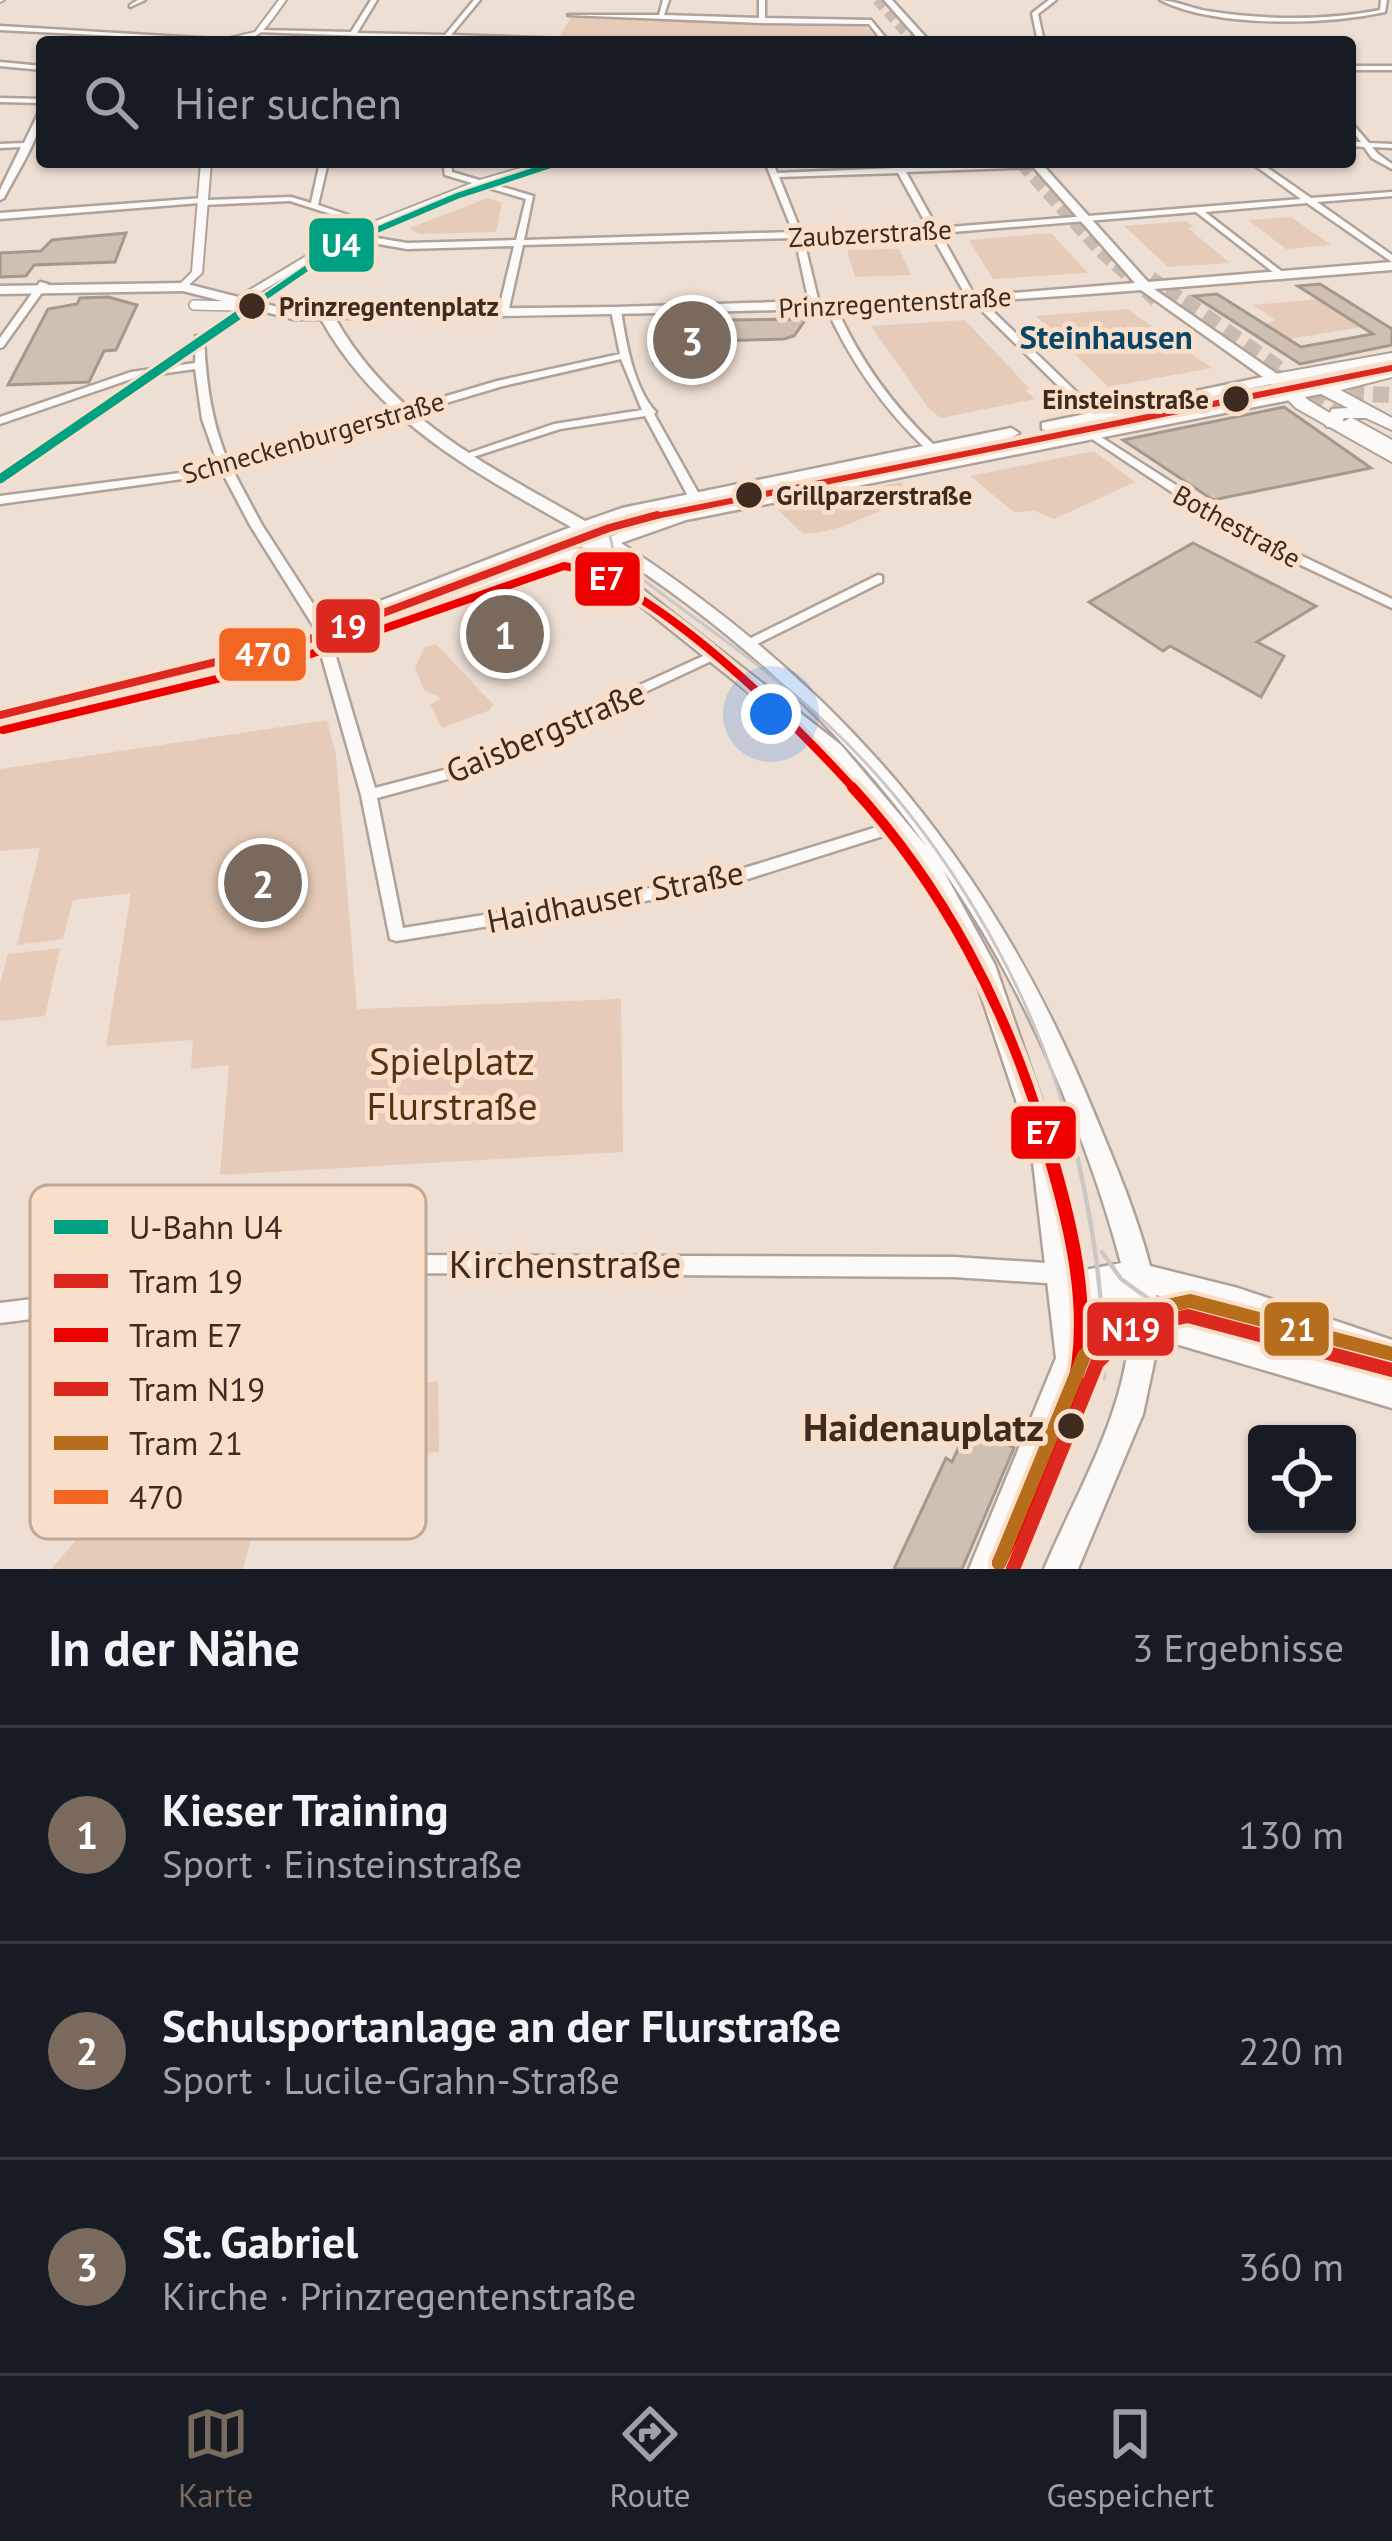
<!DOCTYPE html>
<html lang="de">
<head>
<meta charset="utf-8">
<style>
  :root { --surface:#171b24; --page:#242831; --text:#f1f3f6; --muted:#9ea1a6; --line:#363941; --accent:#7a6a5e }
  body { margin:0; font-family:"PT Sans",sans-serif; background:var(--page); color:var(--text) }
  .controls { position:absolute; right:36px; bottom:36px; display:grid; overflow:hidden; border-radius:12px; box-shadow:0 3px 9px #0004 }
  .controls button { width:108px; height:108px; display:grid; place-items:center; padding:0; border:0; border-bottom:3px solid var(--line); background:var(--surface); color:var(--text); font:60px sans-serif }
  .you { position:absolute; left:771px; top:714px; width:42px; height:42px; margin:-30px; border:9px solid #fff; border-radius:50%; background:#1a73e8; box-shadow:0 0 0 18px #1a73e833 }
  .badge { display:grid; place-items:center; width:78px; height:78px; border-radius:50%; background:var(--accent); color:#fff; font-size:39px; font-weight:700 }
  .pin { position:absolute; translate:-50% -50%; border:6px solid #fff; box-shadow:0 3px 12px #0006 }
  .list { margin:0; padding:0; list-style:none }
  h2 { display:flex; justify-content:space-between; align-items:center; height:156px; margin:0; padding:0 48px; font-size:51px }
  h2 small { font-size:39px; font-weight:400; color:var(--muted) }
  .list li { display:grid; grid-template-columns:78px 1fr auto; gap:36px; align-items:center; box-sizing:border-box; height:216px; padding:0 48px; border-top:3px solid var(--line) }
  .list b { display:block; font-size:45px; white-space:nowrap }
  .list p { margin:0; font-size:39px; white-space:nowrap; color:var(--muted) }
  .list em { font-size:39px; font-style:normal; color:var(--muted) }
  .icon { flex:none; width:66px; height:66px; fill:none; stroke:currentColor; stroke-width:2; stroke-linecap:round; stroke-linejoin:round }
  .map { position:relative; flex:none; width:1392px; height:1569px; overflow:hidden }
  .search { position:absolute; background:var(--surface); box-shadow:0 3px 9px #0004; left:36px; right:36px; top:36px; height:132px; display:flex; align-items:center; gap:30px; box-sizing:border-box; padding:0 42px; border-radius:12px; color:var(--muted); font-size:45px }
  .sheet { height:804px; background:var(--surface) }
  nav { display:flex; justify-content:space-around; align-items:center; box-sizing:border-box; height:168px; border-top:3px solid var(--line); background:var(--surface); font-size:33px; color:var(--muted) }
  nav a { display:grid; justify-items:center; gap:6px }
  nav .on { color:var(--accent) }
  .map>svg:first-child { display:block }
  .green { fill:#e6ccb8 }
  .building { fill:#cfc0b4; stroke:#a5988c; stroke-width:3 }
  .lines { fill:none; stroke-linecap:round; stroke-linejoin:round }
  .trunk-tunnel-far2 { stroke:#cabbb0; stroke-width:10; stroke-dasharray:10 6; stroke-linecap:butt }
  .trunk-tunnel-far1 { stroke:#cabbb0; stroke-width:14; stroke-dasharray:14 6; stroke-linecap:butt }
  .trunk-tunnel { stroke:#cabbb0; stroke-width:16; stroke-dasharray:16 9; stroke-linecap:butt }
  .pedestrian-casing { stroke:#b0a298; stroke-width:12 }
  .minor-casing { stroke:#b0a298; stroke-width:5 }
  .tertiary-casing { stroke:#b0a298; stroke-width:4 }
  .secondary-casing { stroke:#b0a298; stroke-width:5 }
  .primary-casing { stroke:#b0a298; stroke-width:4 }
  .trunk-casing { stroke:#b0a298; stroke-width:4 }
  .pedestrian { stroke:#fcfaf9; stroke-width:9 }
  .minor { fill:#fcfaf9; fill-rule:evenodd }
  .tertiary { fill:#fcfaf9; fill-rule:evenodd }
  .secondary { fill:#fcfaf9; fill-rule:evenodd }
  .primary { fill:#fcfaf9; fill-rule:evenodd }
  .trunk { fill:#fcfaf9; fill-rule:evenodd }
  .tram-far1 { stroke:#ccc7c4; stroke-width:3 }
  .tram { stroke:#ccc7c4; stroke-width:4.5 }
  .bus-1-far1-casing { stroke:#f9deca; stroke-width:12 }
  .bus-1-casing { stroke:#f9deca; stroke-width:15 }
  .bus-1-far1 { stroke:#f26522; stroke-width:6 }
  .bus-1 { stroke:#f26522; stroke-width:8 }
  .tram-1-far1-casing { stroke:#f9deca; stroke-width:12 }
  .tram-1-casing { stroke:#f9deca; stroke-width:15 }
  .tram-2-far2-casing { stroke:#f9deca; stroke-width:15 }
  .tram-2-far1-casing { stroke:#f9deca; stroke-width:20 }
  .tram-2-casing { stroke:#f9deca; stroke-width:22 }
  .tram-3-casing { stroke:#f9deca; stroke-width:22 }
  .tram-4-casing { stroke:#f9deca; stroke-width:22 }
  .tram-1-far1 { stroke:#dc281e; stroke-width:6 }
  .tram-1 { stroke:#dc281e; stroke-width:8 }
  .tram-2-far2 { stroke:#e00; stroke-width:8 }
  .tram-2-far1 { stroke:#e00; stroke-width:10 }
  .tram-2 { stroke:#e00; stroke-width:14 }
  .tram-3 { stroke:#dc281e; stroke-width:14 }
  .tram-4 { stroke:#b66e1c; stroke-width:14 }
  .metro-1-far1-casing { stroke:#f9deca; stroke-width:10 }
  .metro-1-casing { stroke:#f9deca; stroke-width:15 }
  .metro-1-far1 { stroke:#00a082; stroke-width:6 }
  .metro-1 { stroke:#00a082; stroke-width:9 }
  .stop-dot { fill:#3c2b1e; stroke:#f9deca; stroke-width:4.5 }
  .labels { text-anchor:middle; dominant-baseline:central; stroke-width:10; stroke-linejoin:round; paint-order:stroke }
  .far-street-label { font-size:27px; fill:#3c2b1e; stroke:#f9deca }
  .far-stop-label { font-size:27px; font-weight:bold; fill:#3c2b1e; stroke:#f9deca; text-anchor:start }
  .far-quarter-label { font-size:33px; font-weight:bold; fill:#074667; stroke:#f9deca }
  .street-label { font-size:33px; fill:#3c2b1e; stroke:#f9deca }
  .near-park-label { font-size:39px; fill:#573212; stroke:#f9deca }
  .near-street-label { font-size:39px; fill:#3c2b1e; stroke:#f9deca }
  .near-stop-label { font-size:39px; font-weight:bold; fill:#3c2b1e; stroke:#f9deca; text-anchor:end }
  .key { fill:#f9deca; stroke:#c0a896; stroke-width:3 }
  .key-label { font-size:33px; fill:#3c2b1e }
  .line-badge { stroke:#f9deca; stroke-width:4.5 }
  .badge-label { font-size:33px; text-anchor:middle; font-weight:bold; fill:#fff }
</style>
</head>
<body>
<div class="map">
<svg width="1392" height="1569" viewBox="0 0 1392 1569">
  <rect width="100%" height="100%" fill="#eedfd4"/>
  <!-- green -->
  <path class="green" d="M573,15L863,23L880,42L558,38Z
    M488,198L502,203L496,232L419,234L409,228Z
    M1291,217L1331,245L1286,249L1248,220Z
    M1186,221L1194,226L1188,228L1230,263L1168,267L1124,226Z
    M1051,233L1088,273L993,279L969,240Z
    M899,249L911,275L855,277L847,250Z
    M1318,299L1362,327L1289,339L1265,324L1275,320L1253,305Z
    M1127,309L1130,311L1212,368L1108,387L1036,316Z
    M965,320L1030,389L1025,390L1035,399L941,418L929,409L871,326Z
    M1094,451L1135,482L1054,519L1035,511L1014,512L970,476Z
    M900,482L915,497C875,510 845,532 803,534L778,510Z
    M436,644L493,704L490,710L442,728L430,705L441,698L424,690L415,667L425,647Z
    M327,720L336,755L357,1009L621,999L623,1152L220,1175L229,1065L191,1069L193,1040L106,1046L131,893L73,900L63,939L17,945L40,848L0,851V769Z
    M60,948L45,1016L0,1021V983L8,954Z
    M217,1381L272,1420L259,1509L243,1569H51Z
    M438,1381L439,1452L280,1462L288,1401Z"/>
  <!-- building -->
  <path class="building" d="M126,233L115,262L34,265L26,276L0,277V253L41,251L52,240Z
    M1320,284L1392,329V345L1300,364L1194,296L1217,294L1301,347L1373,334L1298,286Z
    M108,297L137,305L116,350L104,351L89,382L8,385L48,309L77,304L80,298Z
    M806,319L794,336L784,339L687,342V348H677L679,360L654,363L651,338H658V321Z
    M1284,407L1371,468L1213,500L1123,440Z
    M1193,543L1316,606L1257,642L1284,656L1261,697L1170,646L1163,651L1089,602Z
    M970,1423L1014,1448L962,1569H894L946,1458L952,1462Z"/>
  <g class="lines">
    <!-- trunk-tunnel-far2 -->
    <path class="trunk-tunnel-far2" d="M877,0L914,42"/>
    <!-- trunk-tunnel-far1 -->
    <path class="trunk-tunnel-far1" d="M1021,162L1101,251L1156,300
      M1151,278L1188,304"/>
    <!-- trunk-tunnel -->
    <path class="trunk-tunnel" d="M1184,301L1284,372
      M1266,370L1351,423
      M1323,392L1392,395"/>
    <defs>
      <path id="pedestrian" d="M194,305L236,306"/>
      <path id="minor" d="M138,0H145L130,7V5Z
        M371,0H377L357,33L445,35L474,0H480L451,35L649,42L449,39L445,41L442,39L257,32L260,30L351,32Z
        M663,0H669L664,15L759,18V0H765V18L871,20L889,42H883L869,24L762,23L568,15H659Z
        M1049,0H1056L1038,14L1044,42H1038L1032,13Z
        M1160,0C1176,1 1191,8 1207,11C1263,20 1325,21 1380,10L1381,0H1387L1385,12C1325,25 1216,28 1160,0Z
        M0,26L233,40L236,42L0,30Z
        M0,62L42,66V70L0,66Z
        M1350,66H1392V70H1350Z
        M0,98L42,99V103L0,102Z
        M42,112C41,137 16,174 4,198L0,200V190L21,147L0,148V144L24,143L38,114Z
        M1350,121L1369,143L1392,144V148L1372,147L1378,154L1392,164V169L1372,158L1364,147L1350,146V142H1361L1350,128Z
        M320,162H328L318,205L375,224V228L290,201L203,205L199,203L0,219V213L203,198L207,200L291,197L311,203Z
        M443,162H451L452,172L533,196L524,240L793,232L765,162H773L777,173L895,168L892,162H900L903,168L1036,163L1040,165L1036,167L906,172L937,228L1301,199L1250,162H1259L1311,198L1392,192V196L1317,202L1392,255V262L1307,203L1205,212L1285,274L1287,276L1282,279L1196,212L940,233L972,291L1099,414L1100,416L1095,419L1091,418L965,294L931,234L803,237L820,307L815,310L810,307L795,238L523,245L508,313L503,316L498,313L514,246L407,249L344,238V234L347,233L407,243L516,240L526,199L445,175ZM898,173L929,229L801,232L779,177Z
        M40,282L48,284L3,347L0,348V338Z
        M831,304L836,307C860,361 893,406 936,447V451H928C884,409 851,363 826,307Z
        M616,308L621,311C626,343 634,389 656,412L654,414L700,496L698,498L694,499L688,496L645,416L560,429L470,458H462L460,456L554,424L642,410L621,359L503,386L231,467L262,525L328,627L326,630H316L314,627L250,525L221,470L197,477L0,504V496L196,471L218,464L202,419L195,369L137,377L0,424V417L131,372L195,363L196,336L204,338C206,381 211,421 228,461L497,381L620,354L611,311Z
        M1090,430L1243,528L1392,599V608L1235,534L1086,435L1085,433Z
        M878,575L882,576V582L751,647L746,648L739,644Z
        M324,636L331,640L375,788L467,764L712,652L717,651L724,655L477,771L377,798L403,928L712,878L900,820L908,825L905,829L713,890L396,941L390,939L361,795L317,640Z
        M394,1255L954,1257L1061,1264L1068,1267L1071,1274L1068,1281L1061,1284L954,1277L394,1273L0,1323V1303Z"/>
      <path id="tertiary" d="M0,0H4L0,2Z
        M279,0H286C258,39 259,42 213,42L255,32Z
        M201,162H211L202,273L183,290L177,287L192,272Z
        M542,162H557L486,184L351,238L243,302L233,300L343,234L480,180Z"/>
      <path id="secondary" d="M884,0H892L930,42H921Z
        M1029,162H1040L1148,282L1392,262V270L1154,289L1280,376V382L1047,431L1042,429V423L1263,377L1141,290C873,312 604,315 335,318C392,419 488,466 585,521L622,508L1011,428L1019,433L1011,438L626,517L597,528L609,536L682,511L1325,385L1332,389L1325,393L686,520L621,543C848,691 995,868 1097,1120C1117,1168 1137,1216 1150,1266L1238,1288L1392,1340V1370L1238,1316L1156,1295L1159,1311L1392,1378V1408L1159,1339L1143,1414L1078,1569H1044C1077,1491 1125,1415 1130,1328L1092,1309L1082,1329L1086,1358L1003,1569H969L1056,1358L1031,1145L971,965L920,870L827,755L580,557L331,644L0,722V710L318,636L570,549L564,541L372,614L366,615L357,610L571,527C471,470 379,422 321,319H293L183,291L0,294V286L183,283L293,311L616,307L976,296L1135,283ZM583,534L594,541L585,544L573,537ZM606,548C730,626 842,728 927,847L841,745L595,552ZM943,870C1021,981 1086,1132 1121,1263L1075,1272L1057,1145L995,965Z"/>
      <path id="primary" d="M1392,353V363L1288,382L1308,400L1392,450V462L1296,408L1267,379L1275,374Z
        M1392,367V377L1325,394L1317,389Z"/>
      <path id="trunk" d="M1319,385H1331L1392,418V430L1366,418H1352L1392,440V452L1345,427L1342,423L1350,418H1344L1339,427H1327L1324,423L1332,409L1348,408L1319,393Z"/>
    </defs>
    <!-- pedestrian casing -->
    <use href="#pedestrian" class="pedestrian-casing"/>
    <!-- minor casing -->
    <use href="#minor" class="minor-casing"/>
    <!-- tertiary casing -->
    <use href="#tertiary" class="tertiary-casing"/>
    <!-- secondary casing -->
    <use href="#secondary" class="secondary-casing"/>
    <!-- primary casing -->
    <use href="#primary" class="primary-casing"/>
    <!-- trunk casing -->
    <use href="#trunk" class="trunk-casing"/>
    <!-- pedestrian -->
    <use href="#pedestrian" class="pedestrian"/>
    <!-- minor -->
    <use href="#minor" class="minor"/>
    <!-- tertiary -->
    <use href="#tertiary" class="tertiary"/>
    <!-- secondary -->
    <use href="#secondary" class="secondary"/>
    <!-- primary -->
    <use href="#primary" class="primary"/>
    <!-- trunk -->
    <use href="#trunk" class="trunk"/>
    <!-- tram-far1 -->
    <path class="tram-far1" d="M643,519L610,536L615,558C684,613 760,661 825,722C938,827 1032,983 1071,1134
      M531,554L578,547L619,562"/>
    <!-- tram -->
    <path class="tram" d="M1071,1131C1092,1214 1104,1292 1104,1378
      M1102,1252L1121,1279L1156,1304L1392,1370"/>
    <defs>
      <path id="bus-1-far1" d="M642,518L1392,366"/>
      <path id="bus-1" d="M0,716L324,640L591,533L652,515"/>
    </defs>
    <!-- bus-1-far1 casing -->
    <use href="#bus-1-far1" class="bus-1-far1-casing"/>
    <!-- bus-1 casing -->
    <use href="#bus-1" class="bus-1-casing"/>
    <!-- bus-1-far1 -->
    <use href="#bus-1-far1" class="bus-1-far1"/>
    <!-- bus-1 -->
    <use href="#bus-1" class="bus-1"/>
    <defs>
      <path id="tram-1-far1" d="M646,518L1392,368"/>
      <path id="tram-1" d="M0,715L322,636L609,528L657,515"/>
      <path id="tram-2-far2" d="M3,730L288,662L564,566C651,579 795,724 855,790"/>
      <path id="tram-2-far1" d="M852,787C943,886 1006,1007 1044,1134"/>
      <path id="tram-2" d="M999,1563C1024,1510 1053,1459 1070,1403C1097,1315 1069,1217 1043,1131"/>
      <path id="tram-3" d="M1013,1569L1097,1363L1132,1328L1188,1316L1392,1370"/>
      <path id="tram-4" d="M999,1563L1084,1356L1125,1315L1190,1301L1392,1354"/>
    </defs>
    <!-- tram-1-far1 casing -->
    <use href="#tram-1-far1" class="tram-1-far1-casing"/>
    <!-- tram-1 casing -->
    <use href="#tram-1" class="tram-1-casing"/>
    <!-- tram-2-far2 casing -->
    <use href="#tram-2-far2" class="tram-2-far2-casing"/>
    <!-- tram-2-far1 casing -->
    <use href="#tram-2-far1" class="tram-2-far1-casing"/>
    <!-- tram-2 casing -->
    <use href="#tram-2" class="tram-2-casing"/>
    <!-- tram-3 casing -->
    <use href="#tram-3" class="tram-3-casing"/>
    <!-- tram-4 casing -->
    <use href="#tram-4" class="tram-4-casing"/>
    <!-- tram-1-far1 -->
    <use href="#tram-1-far1" class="tram-1-far1"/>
    <!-- tram-1 -->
    <use href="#tram-1" class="tram-1"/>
    <!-- tram-2-far2 -->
    <use href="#tram-2-far2" class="tram-2-far2"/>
    <!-- tram-2-far1 -->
    <use href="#tram-2-far1" class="tram-2-far1"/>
    <!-- tram-2 -->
    <use href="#tram-2" class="tram-2"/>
    <!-- tram-3 -->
    <use href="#tram-3" class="tram-3"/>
    <!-- tram-4 -->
    <use href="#tram-4" class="tram-4"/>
    <defs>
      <path id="metro-1-far1" d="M255,304L339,246L457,196L560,162"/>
      <path id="metro-1" d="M0,479L259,301"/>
    </defs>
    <!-- metro-1-far1 casing -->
    <use href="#metro-1-far1" class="metro-1-far1-casing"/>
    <!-- metro-1 casing -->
    <use href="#metro-1" class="metro-1-casing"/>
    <!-- metro-1-far1 -->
    <use href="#metro-1-far1" class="metro-1-far1"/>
    <!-- metro-1 -->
    <use href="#metro-1" class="metro-1"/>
  </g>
  <!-- markers -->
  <g class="stop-dot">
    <circle cx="252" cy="306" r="15"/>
    <circle cx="1236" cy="399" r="15"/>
    <circle cx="749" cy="495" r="15"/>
    <circle cx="1071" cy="1426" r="15"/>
  </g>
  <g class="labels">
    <!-- far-street labels -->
    <g class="far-street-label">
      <text transform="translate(870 233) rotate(-3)">Zaubzerstraße</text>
      <text transform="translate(895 302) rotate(-3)">Prinzregentenstraße</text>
      <text transform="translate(313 437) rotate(-16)">Schneckenburgerstraße</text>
      <text transform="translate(1237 526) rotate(29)">Bothestraße</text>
    </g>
    <!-- far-stop labels -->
    <g class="far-stop-label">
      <text x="279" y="306">Prinzregentenplatz</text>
      <text x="1209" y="399" text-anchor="end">Einsteinstraße</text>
      <text x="776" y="495">Grillparzerstraße</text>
    </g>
    <!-- far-quarter labels -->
    <g class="far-quarter-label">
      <text x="1106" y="336">Steinhausen</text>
    </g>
    <!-- street labels -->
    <g class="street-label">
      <text transform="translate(545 731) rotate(-23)">Gaisbergstraße</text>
      <text transform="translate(615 896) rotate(-11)">Haidhauser Straße</text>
    </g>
    <!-- near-park labels -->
    <g class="near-park-label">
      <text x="452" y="1060">Spielplatz<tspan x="452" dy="45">Flurstraße</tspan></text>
    </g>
    <!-- near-street labels -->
    <g class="near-street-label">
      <text x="565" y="1263">Kirchenstraße</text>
    </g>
    <!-- near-stop labels -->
    <g class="near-stop-label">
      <text x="1044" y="1426">Haidenauplatz</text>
    </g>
  </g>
  <!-- legend -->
  <rect x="30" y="1185" width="396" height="354" rx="18" class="key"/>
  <rect x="54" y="1220" width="54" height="14" fill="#00a082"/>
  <rect x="54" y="1274" width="54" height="14" fill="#dc281e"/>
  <rect x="54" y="1328" width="54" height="14" fill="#e00"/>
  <rect x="54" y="1382" width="54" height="14" fill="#dc281e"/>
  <rect x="54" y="1436" width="54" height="14" fill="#b66e1c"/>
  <rect x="54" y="1490" width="54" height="14" fill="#f26522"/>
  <g class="key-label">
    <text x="129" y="1239">U-Bahn U4</text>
    <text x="129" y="1293">Tram 19</text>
    <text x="129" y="1347">Tram E7</text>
    <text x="129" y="1401">Tram N19</text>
    <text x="129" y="1455">Tram 21</text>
    <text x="129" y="1509">470</text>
  </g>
  <g class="line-badge">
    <rect x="307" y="216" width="69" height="58" rx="12" fill="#00a082"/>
    <rect x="573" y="550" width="69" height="58" rx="12" fill="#e00"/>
    <rect x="314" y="597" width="68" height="58" rx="12" fill="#dc281e"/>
    <rect x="217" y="626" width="91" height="57" rx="12" fill="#f26522"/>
    <rect x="1009" y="1104" width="69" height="57" rx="12" fill="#e00"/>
    <rect x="1262" y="1300" width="69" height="58" rx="12" fill="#b66e1c"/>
    <rect x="1085" y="1300" width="91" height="58" rx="12" fill="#dc281e"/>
  </g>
  <g class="badge-label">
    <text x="341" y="257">U4</text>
    <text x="607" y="590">E7</text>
    <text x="348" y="638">19</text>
    <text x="263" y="666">470</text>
    <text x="1044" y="1144">E7</text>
    <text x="1297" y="1341">21</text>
    <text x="1131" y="1341">N19</text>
  </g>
</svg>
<div class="controls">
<button><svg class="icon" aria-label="locate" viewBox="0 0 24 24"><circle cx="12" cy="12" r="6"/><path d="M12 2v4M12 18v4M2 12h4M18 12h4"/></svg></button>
</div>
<div class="you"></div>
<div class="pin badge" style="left:505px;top:634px">1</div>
<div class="pin badge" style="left:263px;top:883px">2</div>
<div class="pin badge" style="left:692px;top:340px">3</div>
<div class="search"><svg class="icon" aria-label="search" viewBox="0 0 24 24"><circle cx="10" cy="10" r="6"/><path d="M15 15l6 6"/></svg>Hier suchen</div>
</div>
<section class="sheet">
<h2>In der Nähe<small>3 Ergebnisse</small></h2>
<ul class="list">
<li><span class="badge">1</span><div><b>Kieser Training</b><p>Sport · Einsteinstraße</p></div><em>130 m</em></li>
<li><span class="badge">2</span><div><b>Schulsportanlage an der Flurstraße</b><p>Sport · Lucile-Grahn-Straße</p></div><em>220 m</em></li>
<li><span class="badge">3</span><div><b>St. Gabriel</b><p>Kirche · Prinzregentenstraße</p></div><em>360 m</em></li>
</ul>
</section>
<nav>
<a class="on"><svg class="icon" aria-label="map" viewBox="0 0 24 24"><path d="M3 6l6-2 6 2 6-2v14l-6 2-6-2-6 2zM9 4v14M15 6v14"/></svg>Karte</a>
<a><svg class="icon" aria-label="directions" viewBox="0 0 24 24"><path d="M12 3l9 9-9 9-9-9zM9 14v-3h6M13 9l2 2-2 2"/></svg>Route</a>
<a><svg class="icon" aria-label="saved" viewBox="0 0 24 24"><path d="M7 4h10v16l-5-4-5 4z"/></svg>Gespeichert</a>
</nav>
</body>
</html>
